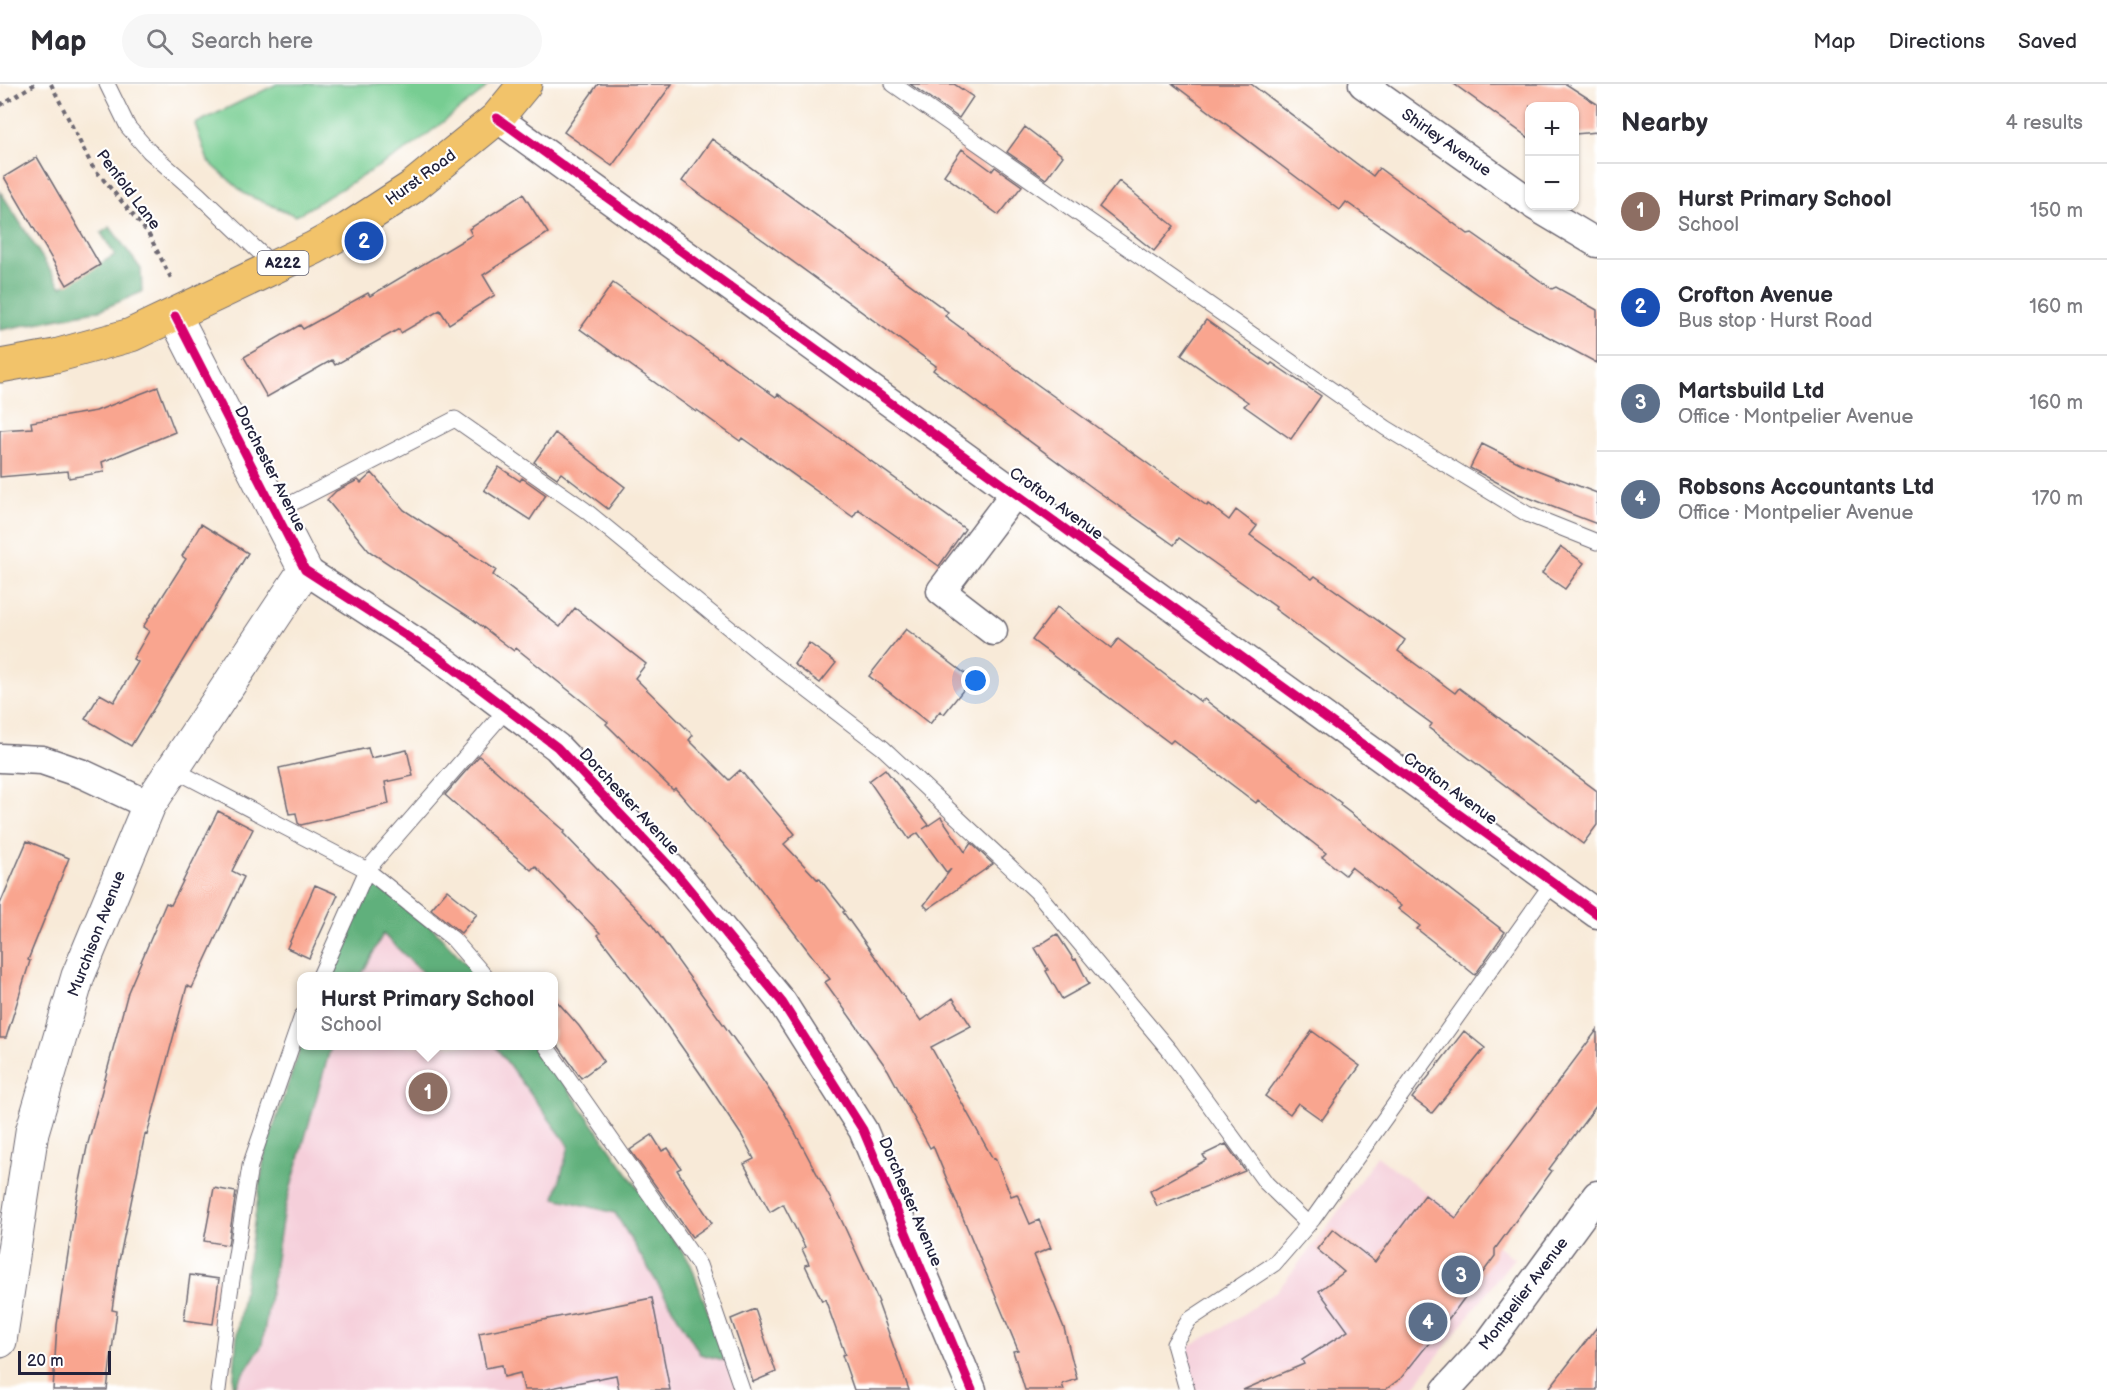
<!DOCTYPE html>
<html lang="en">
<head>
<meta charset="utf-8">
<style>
  :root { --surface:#fff; --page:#f7f7f7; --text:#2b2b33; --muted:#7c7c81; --line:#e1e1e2; --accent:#d1495b }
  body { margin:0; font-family:"Balsamiq Sans",sans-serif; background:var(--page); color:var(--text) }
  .controls { position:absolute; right:18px; top:18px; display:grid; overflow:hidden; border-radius:12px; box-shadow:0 2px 4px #0004 }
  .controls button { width:54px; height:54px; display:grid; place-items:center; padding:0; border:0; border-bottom:2px solid var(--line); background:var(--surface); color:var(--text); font:30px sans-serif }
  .scale { position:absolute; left:18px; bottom:15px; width:93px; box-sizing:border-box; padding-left:6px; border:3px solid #22223b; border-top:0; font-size:16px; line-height:21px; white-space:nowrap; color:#22223b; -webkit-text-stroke:4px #fff; paint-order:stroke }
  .you { position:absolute; left:976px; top:597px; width:21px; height:21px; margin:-15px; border:4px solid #fff; border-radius:50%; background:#1a73e8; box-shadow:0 0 0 9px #1a73e833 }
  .badge { display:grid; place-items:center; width:39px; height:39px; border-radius:50%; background:var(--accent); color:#fff; font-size:20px; font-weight:700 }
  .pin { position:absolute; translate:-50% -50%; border:3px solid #fff; box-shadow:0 2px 6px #0006 }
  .popup { position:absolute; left:297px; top:888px; width:261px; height:78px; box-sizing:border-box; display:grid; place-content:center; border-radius:12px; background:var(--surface); filter:drop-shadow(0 2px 4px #0005); font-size:20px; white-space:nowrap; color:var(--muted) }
  .popup b { font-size:22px; color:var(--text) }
  .popup::after { content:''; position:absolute; left:50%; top:100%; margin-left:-12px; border:12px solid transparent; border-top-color:var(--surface) }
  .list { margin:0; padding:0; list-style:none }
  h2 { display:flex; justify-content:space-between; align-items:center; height:78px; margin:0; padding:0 24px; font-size:26px }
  h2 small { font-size:20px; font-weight:400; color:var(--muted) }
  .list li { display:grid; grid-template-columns:39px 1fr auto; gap:18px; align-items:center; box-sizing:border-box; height:96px; padding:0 24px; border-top:2px solid var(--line) }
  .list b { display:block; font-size:22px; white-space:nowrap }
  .list p { margin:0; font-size:20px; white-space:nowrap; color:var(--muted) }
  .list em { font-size:20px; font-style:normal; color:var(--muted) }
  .icon { flex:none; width:33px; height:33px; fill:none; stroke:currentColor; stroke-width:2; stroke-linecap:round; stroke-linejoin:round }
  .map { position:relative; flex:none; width:1597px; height:1306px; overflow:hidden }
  header { display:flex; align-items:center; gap:36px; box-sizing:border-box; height:84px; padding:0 30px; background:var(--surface); border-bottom:2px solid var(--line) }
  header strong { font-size:28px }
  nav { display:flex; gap:33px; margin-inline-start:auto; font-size:21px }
  .search { width:420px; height:54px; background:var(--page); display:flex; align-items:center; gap:15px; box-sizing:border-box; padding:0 21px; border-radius:33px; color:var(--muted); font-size:22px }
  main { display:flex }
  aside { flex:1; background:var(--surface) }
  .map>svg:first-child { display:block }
  .built { fill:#f5cfda }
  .green { fill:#77cd92; stroke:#4c7866; stroke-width:1.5 }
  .forest { fill:#61b07c; stroke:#42695c; stroke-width:1.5 }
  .building { fill:#f9a58f }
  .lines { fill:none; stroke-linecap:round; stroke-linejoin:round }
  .service-casing { stroke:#6d6872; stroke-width:17 }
  .minor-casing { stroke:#6d6872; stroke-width:31 }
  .tertiary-casing { stroke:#6d6872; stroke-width:35 }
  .primary-casing { stroke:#6d6872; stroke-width:35 }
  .path { stroke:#6d6872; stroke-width:4; stroke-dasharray:4.5 4.5; stroke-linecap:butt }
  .service { stroke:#fff; stroke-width:15 }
  .minor { stroke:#fff; stroke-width:28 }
  .tertiary { stroke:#fff; stroke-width:33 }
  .primary { stroke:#f2c36a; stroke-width:33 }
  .cycleway-casing { stroke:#fff; stroke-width:13 }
  .cycleway { stroke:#d6006c; stroke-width:9 }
  .labels { text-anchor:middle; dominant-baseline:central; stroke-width:4.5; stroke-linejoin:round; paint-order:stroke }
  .shield { fill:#fff; stroke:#646476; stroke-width:1.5 }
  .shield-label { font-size:15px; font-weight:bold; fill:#22223b }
  .street-label { font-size:16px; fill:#22223b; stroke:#fff }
</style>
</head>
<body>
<header>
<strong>Map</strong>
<div class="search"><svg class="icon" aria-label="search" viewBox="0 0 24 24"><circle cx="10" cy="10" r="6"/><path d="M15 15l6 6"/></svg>Search here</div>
<nav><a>Map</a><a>Directions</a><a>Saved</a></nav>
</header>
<main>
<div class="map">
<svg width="1597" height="1306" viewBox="0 0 1597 1306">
  <rect width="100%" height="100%" fill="#fff"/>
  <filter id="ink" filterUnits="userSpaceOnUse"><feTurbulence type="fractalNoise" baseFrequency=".0167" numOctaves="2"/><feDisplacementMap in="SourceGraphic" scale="12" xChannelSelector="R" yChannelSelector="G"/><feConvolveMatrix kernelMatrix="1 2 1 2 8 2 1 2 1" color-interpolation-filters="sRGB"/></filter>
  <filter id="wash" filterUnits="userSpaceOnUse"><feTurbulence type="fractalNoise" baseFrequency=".008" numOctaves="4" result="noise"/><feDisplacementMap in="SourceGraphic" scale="24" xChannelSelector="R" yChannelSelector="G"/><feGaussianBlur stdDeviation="1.35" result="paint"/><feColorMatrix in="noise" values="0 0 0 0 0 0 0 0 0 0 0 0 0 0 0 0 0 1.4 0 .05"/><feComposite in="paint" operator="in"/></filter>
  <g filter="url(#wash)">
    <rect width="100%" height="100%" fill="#f8ead8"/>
    <!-- built -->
    <path class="built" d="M371,794L477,892H328Z
      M302,959V962H538L690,1178L736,1306H233Z
      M1377,1072L1514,1174L1415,1301L1408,1306H1189L1179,1268L1227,1241L1278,1206L1325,1146Z"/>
    <!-- green -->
    <path class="green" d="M277,0H488L483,7L411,63L296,132L245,110L208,77L195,40Z"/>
    <!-- forest -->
    <path class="forest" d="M0,107L61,203L115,171L101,149L110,143L141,185L142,208L100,226L0,246Z
      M371,794L433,844L477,892H426L383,850L361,892H328Z
      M302,959V962H331L283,1131L262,1261L233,1306L237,1249L265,1068Z
      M495,962H538L690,1178L726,1277L700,1270L615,1129L555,1114L569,1062Z"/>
    <g id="blocks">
      <!-- building -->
      <path class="building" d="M598,0H672L612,82L564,48Z
        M910,0H954L973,13L959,34Z
        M1173,0H1251L1373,92L1379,84L1468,150L1472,149L1552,205L1556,203L1597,226V279L1511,233L1346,118L1340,126Z
        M1454,0H1566L1597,20V48L1575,50V22H1530L1529,54Z
        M1025,43L1063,72L1046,95L1007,68Z
        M712,55L948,228L945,232L1038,301L1207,422L1208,420L1229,436L1236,426L1257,442L1250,451L1312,495L1315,492L1405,556L1398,567L1455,609L1459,604L1597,707V741L1583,760L1429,644L1432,640L1275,525L1276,523L1179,454L1174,461L1093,404L933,286L936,282L682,97Z
        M962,65L992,87L995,83L1022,102L999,131L944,91Z
        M37,73L100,181L67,201L4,93Z
        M1119,97L1174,142L1154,167L1099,123Z
        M523,110L548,149L483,191L495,211L449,240L440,226L401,249L399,245L335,281L332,276L267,313L244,273L300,241L303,245L368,209L370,212L472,151L469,145Z
        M613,199L719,274L720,273L776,313L778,310L965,445L939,482L858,425L853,433L742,354L740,357L697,326L696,328L580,245Z
        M1206,236L1270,281L1272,279L1321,312L1291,355L1244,322L1248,318L1181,271Z
        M158,303L175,348L102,378L104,388L69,394L68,387L0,393V346L32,344L31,338L96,327Z
        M555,349L625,403L608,425L561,389L557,394L534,378Z
        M1482,360L1524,381L1597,409V440L1519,410L1470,384Z
        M499,383L520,397L522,394L546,411L530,436L484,406Z
        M372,389L404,426L496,486L493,491L560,543L575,524L646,580L635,594L693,651L689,656L729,696L740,686L795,750L784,760L817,795L819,794L845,827L843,828L921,937L953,914L971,942L931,963L993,1075L995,1074L1011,1112L1017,1110L1030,1140L1039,1136L1051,1164L1034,1171L1064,1244L1077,1295L1062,1300L1064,1306H1025L1013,1267L1018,1266L933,1062L930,1064L888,986L825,898L830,895L745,785L675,704L673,706L606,640L608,638L516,564L514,567L471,534L369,467L327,416L336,407L358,396L361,399Z
        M201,440L248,469L131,662L85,635L100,610L114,618L138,578L133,575L149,547L143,543L186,475L182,472Z
        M1561,463L1584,479L1565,505L1542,489Z
        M1057,523L1111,564L1118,555L1201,618L1204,615L1325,707L1341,719L1340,721L1505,848L1475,891L1417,845L1420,842L1398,825L1401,822L1351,783L1345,791L1322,773L1326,769L1258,716L1256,719L1173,656L1170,659L1032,556Z
        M906,545L972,595L944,630L940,627L930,640L869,592Z
        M809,559L836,579L820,599L794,580Z
        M368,664L371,674L407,666L413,692L385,698L389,720L301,741L298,739L296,729L289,730L279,684Z
        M479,672L565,747L563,749L652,841L749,976L784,1028L840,1133L879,1218L878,1219L909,1306H854L842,1271L845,1270L825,1215L822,1217L805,1181L809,1180L802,1165L805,1163L783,1120L770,1128L744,1080L754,1075L742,1052L702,992L658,929L598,851L600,849L535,782L531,786L445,711Z
        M885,685L929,741L923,745L941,733L965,768L971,759L993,780L928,825L924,821L951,785L947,789L918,749L909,755L869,697Z
        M218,727L253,745L232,787L244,793L192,904L187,902L147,1051L145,1050L119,1177L112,1226L117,1227L107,1306H53L57,1241L76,1118L87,1063L128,908L166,819L171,821Z
        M27,757L69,774L28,876L30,877L6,954H0V820Z
        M315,801L338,811L309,874L287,864Z
        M447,806L477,830L461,849L431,825Z
        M1057,850L1074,876L1076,875L1089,900L1062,915L1046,887L1048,886L1035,864Z
        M554,914L579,942L604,977L581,994L554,956Z
        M1597,946V1021L1549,1085L1552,1087L1495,1165V1172L1457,1224L1401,1294L1385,1306H1243L1304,1280L1302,1276L1348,1247L1319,1207L1344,1188L1317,1165L1333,1145L1375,1178L1425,1111L1456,1134Z
        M1312,947L1360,982L1322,1036L1298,1019L1290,1030L1265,1012Z
        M1464,947L1485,964L1432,1029L1412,1014Z
        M652,1051L662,1067L668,1064L681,1084L677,1086L712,1139L692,1153L630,1066Z
        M1226,1060L1245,1087L1157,1122L1150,1107L1206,1076L1203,1071Z
        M214,1104L236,1108L228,1161L204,1157Z
        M190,1191L219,1195L213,1240L184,1236Z
        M652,1214L670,1306H619L616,1291L542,1306H524L520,1289L504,1293L502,1281L486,1284L479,1249Z
        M755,1225L776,1288L753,1298L731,1235Z
        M1597,1243V1306H1548Z"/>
    </g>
  </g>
  <g filter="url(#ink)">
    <use href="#blocks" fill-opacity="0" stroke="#6d6872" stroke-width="1.5"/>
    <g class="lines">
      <defs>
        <path id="service" d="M107,0L128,43L149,67L199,111L275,183
          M893,0L1386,344L1527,430L1597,458
          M275,428L455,335L585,426L767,575L883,664L1036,807L1170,967L1266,1099L1308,1140
          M173,685L367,786L320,892
          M485,892L453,855L367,786L507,625
          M546,962L699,1181L742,1306
          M218,1306L230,1209L250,1082L302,932
          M1187,1306L1174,1260L1189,1236L1274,1180L1313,1135L1553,798"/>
        <path id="minor" d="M1363,0L1530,118
          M497,34L1597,830
          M1535,122L1597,159
          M305,486L433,569L557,663L677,790L782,918L863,1046L972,1306
          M993,547L941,507L1015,409
          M0,674L42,676L83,690L149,721
          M1446,1306L1488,1260L1597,1111"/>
        <path id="tertiary" d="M0,1257L32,1048L78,892L149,721L305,486L175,232"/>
        <path id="primary" d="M0,282L55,272L131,251L314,164L348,145L411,104L497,34L525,0"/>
      </defs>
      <!-- service casing -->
      <use href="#service" class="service-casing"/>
      <!-- minor casing -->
      <use href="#minor" class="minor-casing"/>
      <!-- tertiary casing -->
      <use href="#tertiary" class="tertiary-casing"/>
      <!-- primary casing -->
      <use href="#primary" class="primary-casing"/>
      <!-- path -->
      <path class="path" d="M51,0L92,82L148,149L173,198
        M0,21L35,0"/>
      <!-- service -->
      <use href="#service" class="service"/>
      <!-- minor -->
      <use href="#minor" class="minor"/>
      <!-- tertiary -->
      <use href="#tertiary" class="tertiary"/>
      <!-- primary -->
      <use href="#primary" class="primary"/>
      <defs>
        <path id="cycleway" d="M497,34L1597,830
          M175,232L305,486L433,569L557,663L677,790L782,918L863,1046L972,1306"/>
      </defs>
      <!-- cycleway casing -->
      <use href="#cycleway" class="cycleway-casing"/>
      <!-- cycleway -->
      <use href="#cycleway" class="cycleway"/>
    </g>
  </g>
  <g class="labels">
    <!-- shield labels -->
    <rect class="shield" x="257.5" y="167" width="51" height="24" rx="4.5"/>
    <g class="shield-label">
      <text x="283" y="179">A222</text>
    </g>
    <!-- street labels -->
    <g class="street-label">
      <text transform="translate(1446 59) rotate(35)">Shirley Avenue</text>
      <text transform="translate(421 94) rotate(-36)">Hurst Road</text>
      <text transform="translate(128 106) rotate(53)">Penfold Lane</text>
      <text transform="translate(270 385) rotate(63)">Dorchester Avenue</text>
      <text transform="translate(1056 420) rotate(36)">Crofton Avenue</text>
      <text transform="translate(1450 705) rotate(36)">Crofton Avenue</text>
      <text transform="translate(629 718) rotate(47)">Dorchester Avenue</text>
      <text transform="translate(97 850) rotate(-69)">Murchison Avenue</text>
      <text transform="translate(910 1118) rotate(67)">Dorchester Avenue</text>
      <text transform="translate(1524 1210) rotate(-53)">Montpelier Avenue</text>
    </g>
  </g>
</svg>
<div class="controls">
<button>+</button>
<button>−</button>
</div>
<div class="scale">20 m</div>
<div class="you"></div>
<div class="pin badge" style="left:428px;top:1008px;background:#8d6e63">1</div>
<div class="popup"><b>Hurst Primary School</b>School</div>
<div class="pin badge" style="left:364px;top:157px;background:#1a4fb4">2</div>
<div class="pin badge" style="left:1461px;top:1191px;background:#5c6f8a">3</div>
<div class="pin badge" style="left:1428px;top:1238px;background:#5c6f8a">4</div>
</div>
<aside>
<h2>Nearby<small>4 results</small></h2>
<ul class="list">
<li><span class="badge" style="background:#8d6e63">1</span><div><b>Hurst Primary School</b><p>School</p></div><em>150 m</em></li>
<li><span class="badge" style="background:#1a4fb4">2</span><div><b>Crofton Avenue</b><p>Bus stop · Hurst Road</p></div><em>160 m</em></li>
<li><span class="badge" style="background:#5c6f8a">3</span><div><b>Martsbuild Ltd</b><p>Office · Montpelier Avenue</p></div><em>160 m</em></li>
<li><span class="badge" style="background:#5c6f8a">4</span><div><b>Robsons Accountants Ltd</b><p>Office · Montpelier Avenue</p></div><em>170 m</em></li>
</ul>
</aside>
</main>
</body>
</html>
